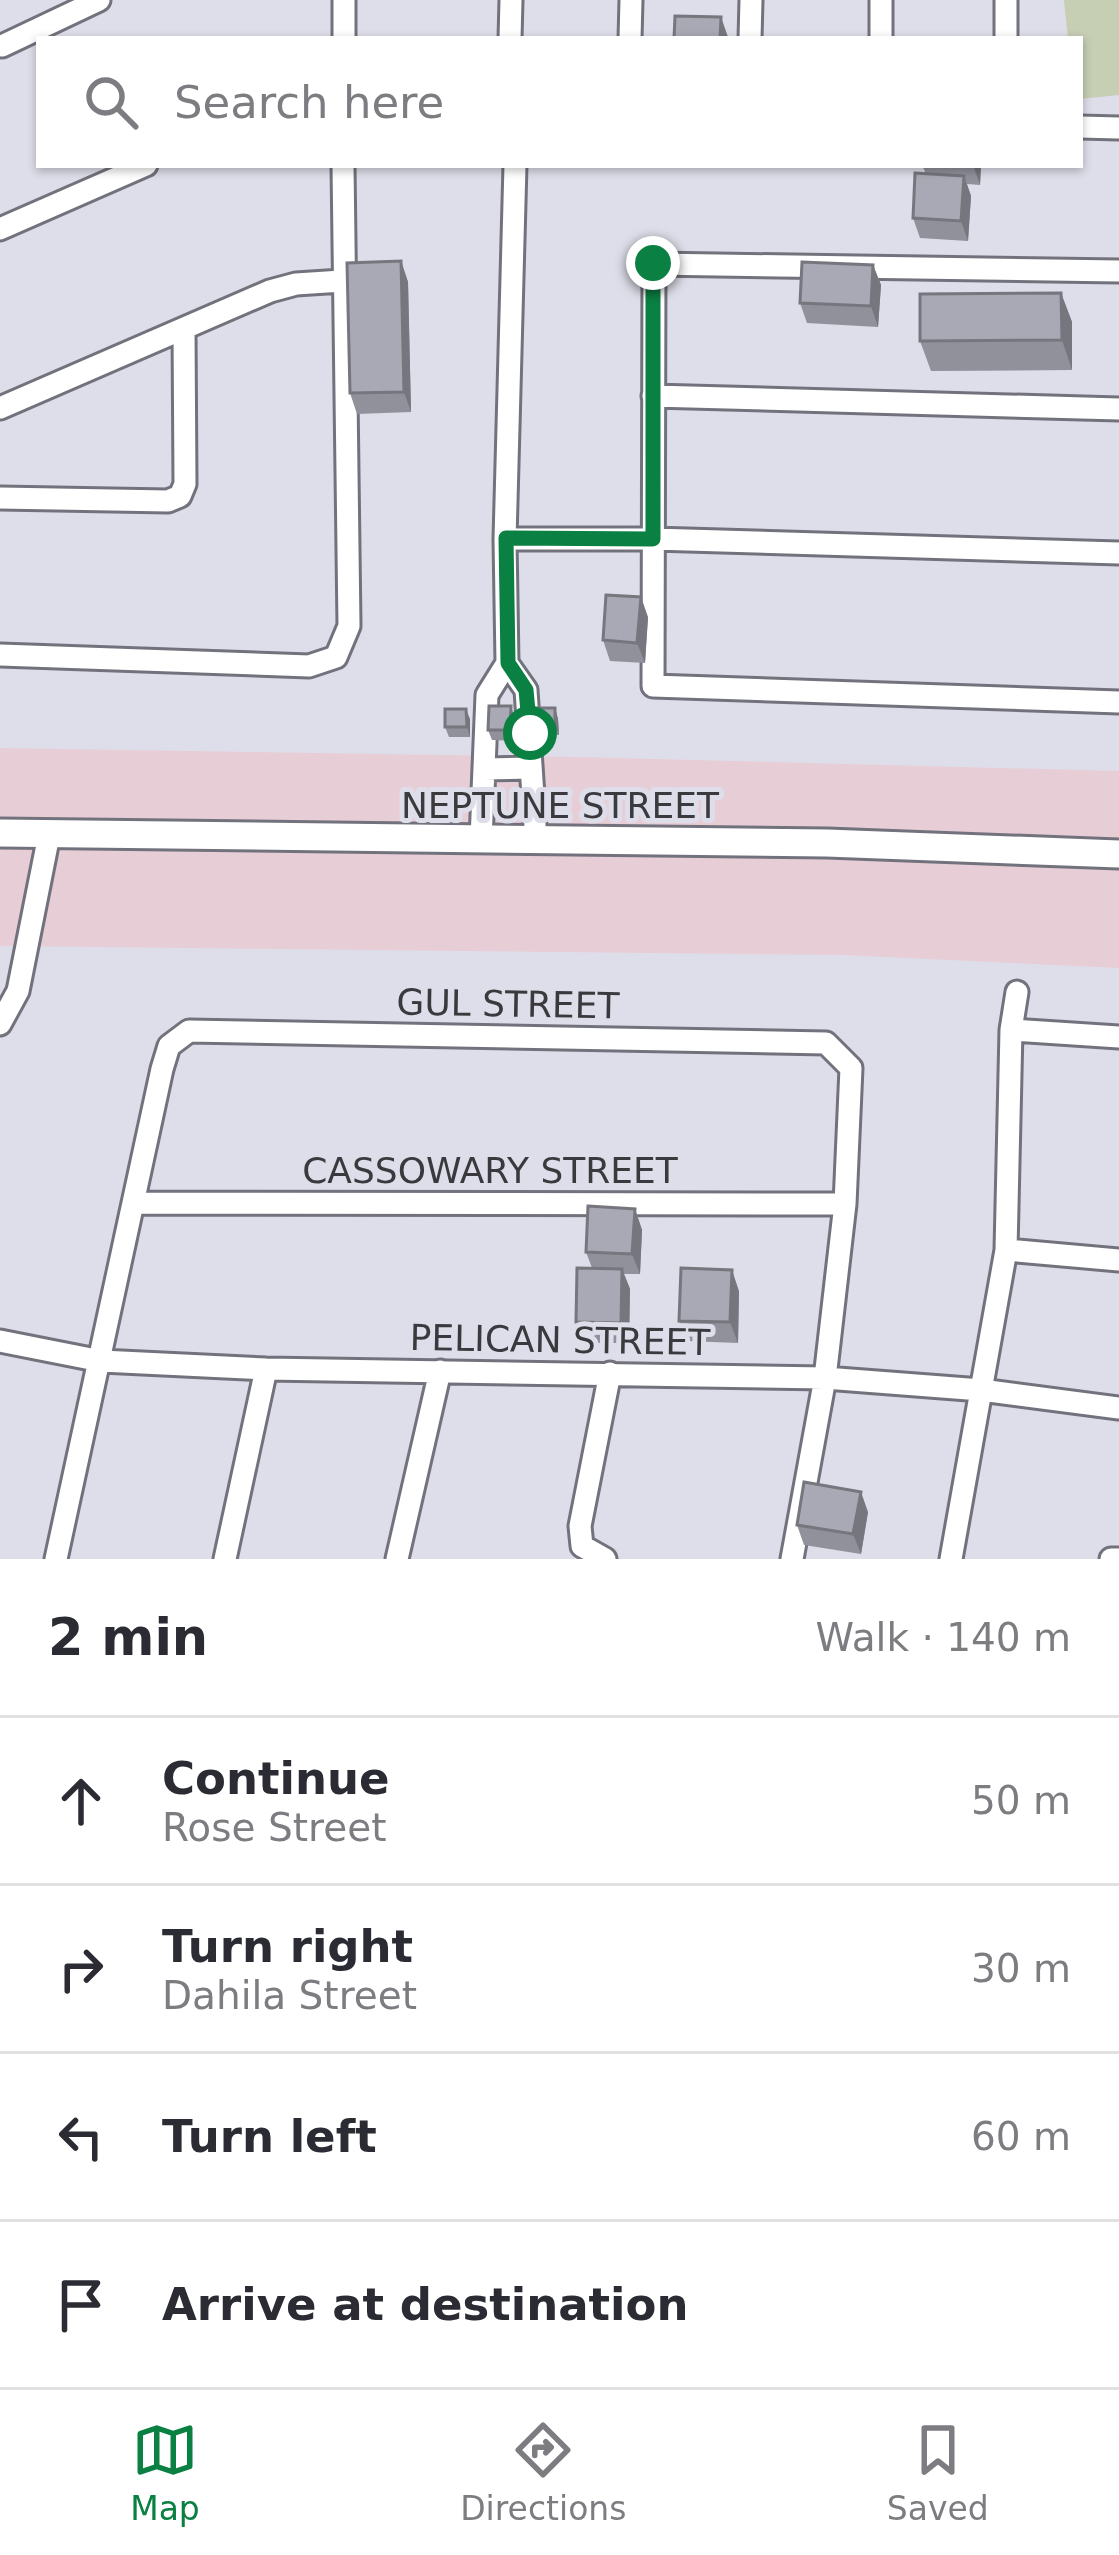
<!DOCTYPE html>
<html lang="en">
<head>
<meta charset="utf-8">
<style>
  :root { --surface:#fff; --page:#f7f7f7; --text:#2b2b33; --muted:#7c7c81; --line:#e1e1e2; --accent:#0b8043 }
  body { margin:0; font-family:"DejaVu Sans",sans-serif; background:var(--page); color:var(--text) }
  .stop { position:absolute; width:36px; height:36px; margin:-27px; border:9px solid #0b8043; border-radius:50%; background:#fff }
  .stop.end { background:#0b8043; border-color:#fff; box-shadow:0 3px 12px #0008 }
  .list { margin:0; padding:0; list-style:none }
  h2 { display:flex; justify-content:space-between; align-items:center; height:156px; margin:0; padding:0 48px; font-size:51px }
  h2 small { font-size:39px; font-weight:400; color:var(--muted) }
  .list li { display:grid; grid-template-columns:78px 1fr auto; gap:36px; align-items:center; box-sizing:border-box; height:168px; padding:0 48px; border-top:3px solid var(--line) }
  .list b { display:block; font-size:45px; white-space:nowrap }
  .list p { margin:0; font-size:39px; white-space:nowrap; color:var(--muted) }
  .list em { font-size:39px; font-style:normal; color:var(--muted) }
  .icon { flex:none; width:66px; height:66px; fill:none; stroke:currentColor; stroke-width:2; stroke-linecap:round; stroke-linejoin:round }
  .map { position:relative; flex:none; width:1119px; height:1559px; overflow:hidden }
  .search { position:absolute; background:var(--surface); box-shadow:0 3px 9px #0004; left:36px; right:36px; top:36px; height:132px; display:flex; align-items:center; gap:30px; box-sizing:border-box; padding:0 42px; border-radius:0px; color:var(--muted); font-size:45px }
  .sheet { height:828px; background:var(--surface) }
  nav { display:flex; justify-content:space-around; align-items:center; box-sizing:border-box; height:168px; border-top:3px solid var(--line); background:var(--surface); font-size:33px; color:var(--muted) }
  nav a { display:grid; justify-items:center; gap:6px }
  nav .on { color:var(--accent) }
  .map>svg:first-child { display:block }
  .commercial { fill:#e7ced6 }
  .green { fill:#c6ceb4 }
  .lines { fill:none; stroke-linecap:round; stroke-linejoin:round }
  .minor-casing { stroke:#72727d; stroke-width:27 }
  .tertiary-casing { stroke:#72727d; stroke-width:33 }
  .minor { stroke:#fff; stroke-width:21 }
  .tertiary { stroke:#fff; stroke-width:27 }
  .wall { fill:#90919b }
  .shaded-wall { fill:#76767e }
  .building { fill:#a8a9b4; stroke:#76767e; stroke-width:3 }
  .route { stroke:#0b8043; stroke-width:15 }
  .labels { text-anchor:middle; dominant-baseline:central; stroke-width:10; stroke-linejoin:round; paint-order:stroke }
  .street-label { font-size:36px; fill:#3a3a3e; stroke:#dedeea }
</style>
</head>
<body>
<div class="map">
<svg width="1119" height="1559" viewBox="0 0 1119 1559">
  <rect width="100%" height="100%" fill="#dedeea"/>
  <!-- commercial -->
  <path class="commercial" d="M0,748L577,757L1119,771V968L842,955L0,946Z"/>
  <!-- green -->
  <path class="green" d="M1064,0H1119V95L1080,99V39H1068Z"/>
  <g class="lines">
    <defs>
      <path id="minor" d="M1006,0V39
        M344,39V0
        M510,39L511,0
        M630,39L631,0
        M750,39L751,0
        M881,39V0
        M2,46L99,0
        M1080,127L1119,128
        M0,229L146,165
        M1119,271L654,264L653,686L1119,702
        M653,396L1119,409
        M0,408L270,291L296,284L342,281
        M0,498L168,501L180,496L185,484L184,329
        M505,539H653L1119,553
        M0,655L309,666L336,657L349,626L343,165
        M507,663L505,539L515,165
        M484,769L531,768
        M481,840L487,695L507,663L526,690L536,841
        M0,1024L18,991L49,835
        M1011,1030L1119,1037
        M135,1203L845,1204
        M1006,1250L1119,1260
        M0,1341L101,1361L266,1369L825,1378L981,1390L1119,1408
        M56,1559L162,1069L169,1046L189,1031L826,1043L851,1068L845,1204L825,1378L792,1559
        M225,1559L266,1369
        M397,1559L440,1371
        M605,1559L582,1546L580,1526L610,1373
        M951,1559L1006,1250L1011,1030L1017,992
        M1111,1559H1119"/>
      <path id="tertiary" d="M0,833L827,843L1119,854"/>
    </defs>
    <!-- minor casing -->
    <use href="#minor" class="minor-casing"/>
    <!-- tertiary casing -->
    <use href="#tertiary" class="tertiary-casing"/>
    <!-- minor -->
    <use href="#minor" class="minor"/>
    <!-- tertiary -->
    <use href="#tertiary" class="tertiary"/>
  </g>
  <!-- wall -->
  <path class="wall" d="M922,165H981L980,185L967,184L971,196L968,241L920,238L913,218L926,174Z
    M401,261L408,282L411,412L357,414L350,393Z
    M873,265L881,285L878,327L807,323L800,303Z
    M1061,293L1072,322V370L931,371L920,341Z
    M648,617L645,663L610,661L603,640Z
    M511,706L514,717V741L492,740L488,730Z
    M555,708L558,719L559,735H540L536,725Z
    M470,719V737H449L445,727Z
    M635,1209L642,1230L640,1274H624L630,1289L629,1343H583L576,1322L592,1268L586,1252Z
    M739,1291L738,1343L687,1341L679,1321Z
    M868,1512L861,1554L804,1545L797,1525Z"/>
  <!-- shaded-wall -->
  <path class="shaded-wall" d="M721,17L728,37V39H720Z
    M973,165H981L980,185Z
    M964,176L971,196L968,241L961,221Z
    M401,261L408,282L411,412L404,392Z
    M873,265L881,285L878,327L871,306Z
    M1061,293L1072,322V370L1062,340Z
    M641,597L648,617L645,663L637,643Z
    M511,706L514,717V741L510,730Z
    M555,708L558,719L559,735L555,725Z
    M466,709L470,719V737L467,727Z
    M635,1209L642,1230L640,1274L632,1254Z
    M622,1269L630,1289L629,1343L621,1323Z
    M732,1270L739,1291L738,1343L730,1322Z
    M861,1492L868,1512L861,1554L853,1534Z"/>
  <!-- building -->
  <path class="building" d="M675,16L721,17L720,39H674Z
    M915,173L964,176L961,221L913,218Z
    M401,261L404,392L350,393L347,263Z
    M802,262L873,265L871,306L800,303Z
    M1061,293L1062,340L920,341V294Z
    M606,595L641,597L637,643L603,640Z
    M489,706H511L510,730H488Z
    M536,708H555V725H536Z
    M445,709H466L467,727H445Z
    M588,1206L635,1209L632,1254L586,1252Z
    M577,1268L622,1269L621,1323L576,1322Z
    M681,1268L732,1270L730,1322L679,1321Z
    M804,1482L861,1492L853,1534L797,1525Z"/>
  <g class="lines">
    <!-- route -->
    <path class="route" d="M530,733L526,690L508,663L506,538L653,539V263"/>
  </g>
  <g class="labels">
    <!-- street labels -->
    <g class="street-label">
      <text x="560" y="805">NEPTUNE STREET</text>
      <text transform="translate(508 1004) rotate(1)">GUL STREET</text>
      <text x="490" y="1170">CASSOWARY STREET</text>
      <text transform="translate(560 1340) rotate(1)">PELICAN STREET</text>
    </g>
  </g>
</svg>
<div class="stop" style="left:530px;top:733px"></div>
<div class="stop end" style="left:653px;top:263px"></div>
<div class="search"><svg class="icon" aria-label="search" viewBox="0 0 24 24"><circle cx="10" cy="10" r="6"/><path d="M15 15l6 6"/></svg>Search here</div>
</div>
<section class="sheet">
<h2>2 min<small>Walk · 140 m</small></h2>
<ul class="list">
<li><svg class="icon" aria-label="ahead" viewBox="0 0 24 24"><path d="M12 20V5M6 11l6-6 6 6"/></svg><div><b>Continue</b><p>Rose Street</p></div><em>50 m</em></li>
<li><svg class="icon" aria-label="right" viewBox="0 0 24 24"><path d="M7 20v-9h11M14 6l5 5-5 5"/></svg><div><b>Turn right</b><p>Dahila Street</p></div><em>30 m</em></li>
<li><svg class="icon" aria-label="left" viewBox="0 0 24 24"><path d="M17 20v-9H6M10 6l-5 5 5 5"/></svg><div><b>Turn left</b></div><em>60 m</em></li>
<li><svg class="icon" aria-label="arrive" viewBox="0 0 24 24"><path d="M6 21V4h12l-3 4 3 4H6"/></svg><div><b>Arrive at destination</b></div></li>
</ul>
</section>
<nav>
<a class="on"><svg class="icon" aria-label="map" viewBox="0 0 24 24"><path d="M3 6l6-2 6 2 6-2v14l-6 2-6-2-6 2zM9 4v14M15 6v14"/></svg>Map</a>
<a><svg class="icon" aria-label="directions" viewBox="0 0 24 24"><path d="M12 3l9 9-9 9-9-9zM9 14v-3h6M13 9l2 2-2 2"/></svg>Directions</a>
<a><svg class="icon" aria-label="saved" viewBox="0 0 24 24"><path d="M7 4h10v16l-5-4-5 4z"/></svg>Saved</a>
</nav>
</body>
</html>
